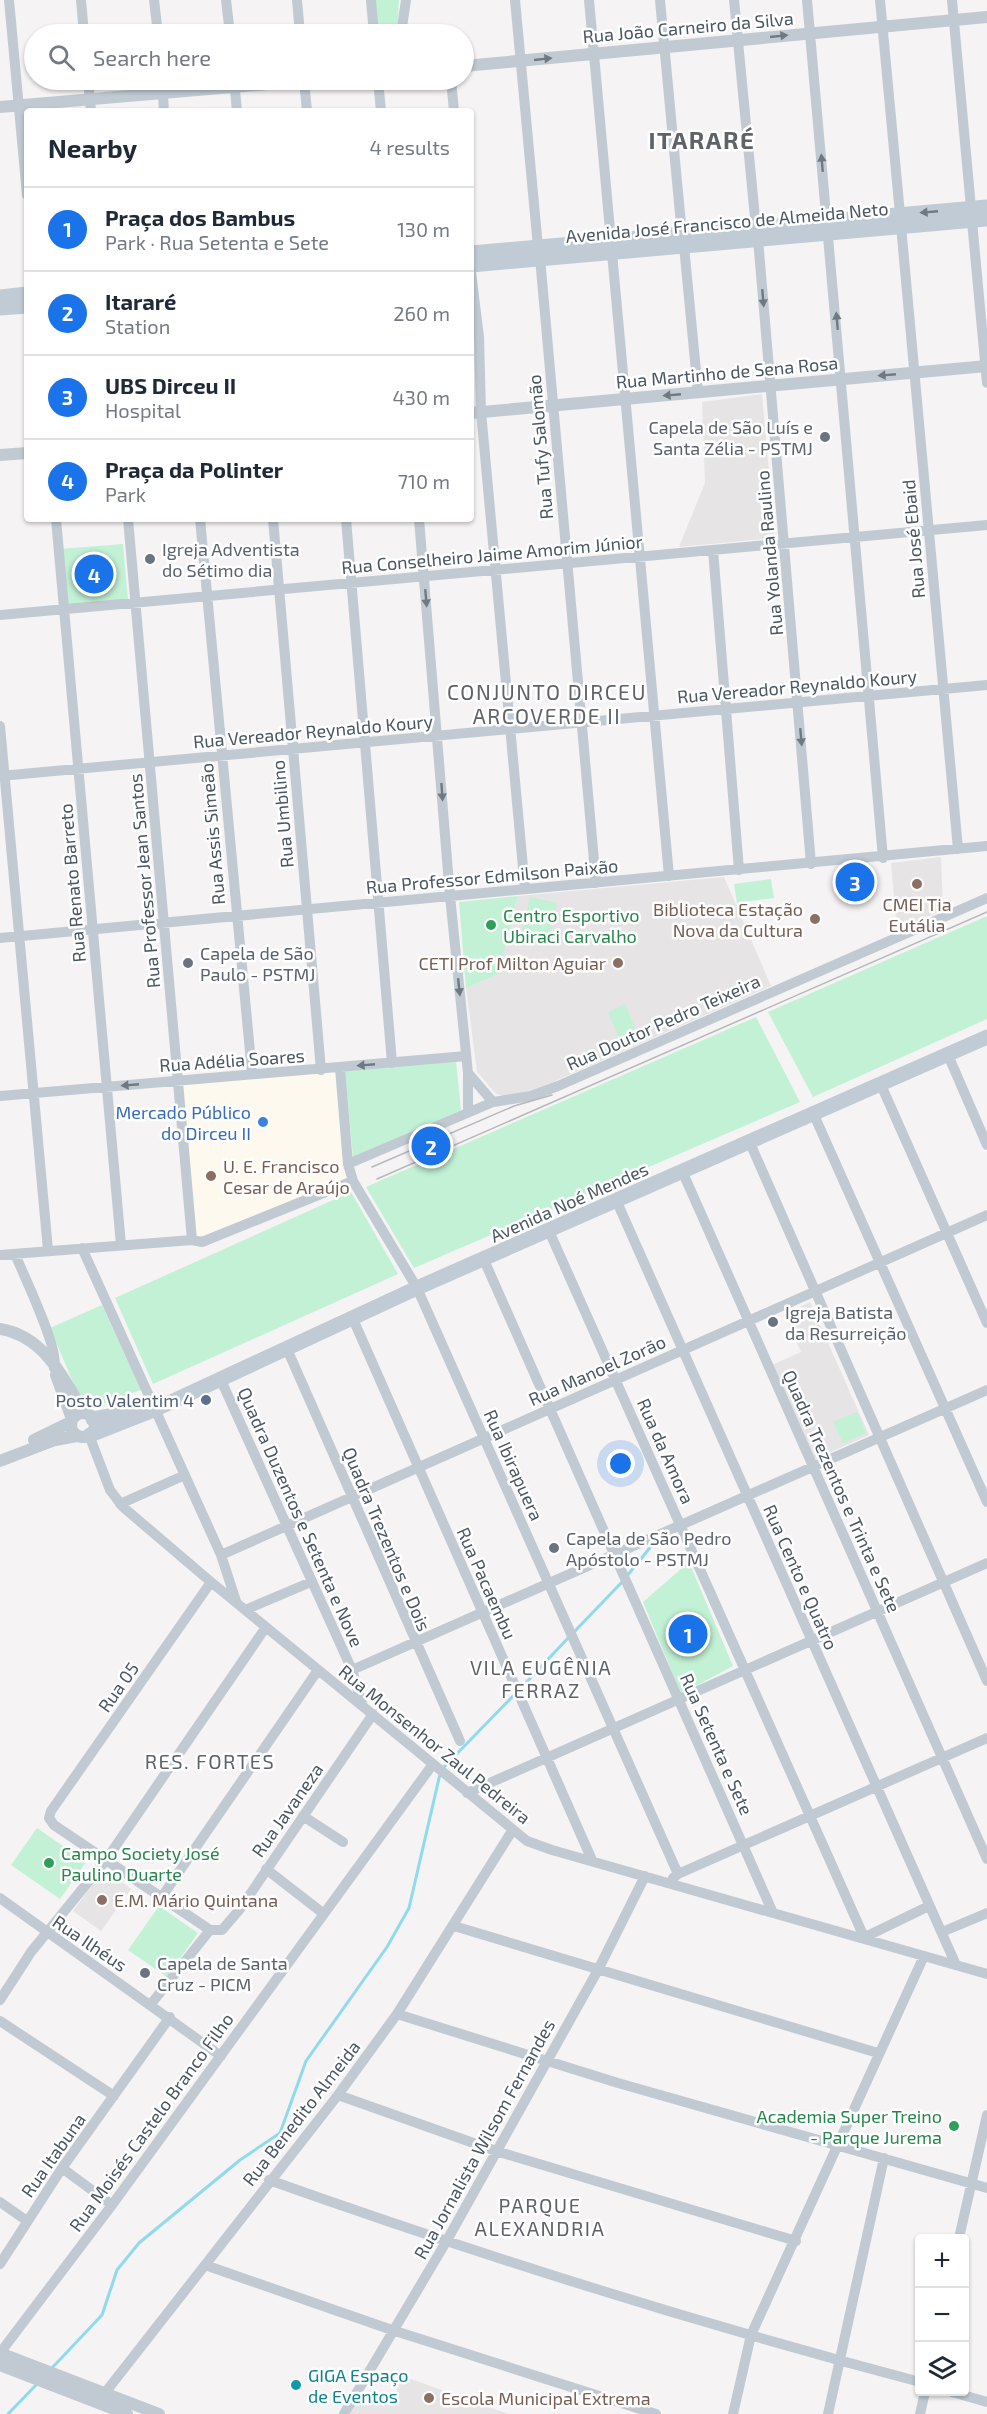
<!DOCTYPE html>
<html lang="en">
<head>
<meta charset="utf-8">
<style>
  :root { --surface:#fff; --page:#f2f2f3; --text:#1f2937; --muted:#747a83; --line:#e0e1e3; --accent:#1a73e8 }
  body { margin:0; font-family:"Exo 2",sans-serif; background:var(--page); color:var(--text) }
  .controls { position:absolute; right:18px; bottom:18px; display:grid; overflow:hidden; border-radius:6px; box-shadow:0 2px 4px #0004 }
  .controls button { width:54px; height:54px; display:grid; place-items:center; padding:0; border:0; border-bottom:2px solid var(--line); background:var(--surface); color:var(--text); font:30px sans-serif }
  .you { position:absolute; left:621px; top:1464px; width:21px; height:21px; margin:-15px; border:4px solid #fff; border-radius:50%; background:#1a73e8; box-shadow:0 0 0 9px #1a73e833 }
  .badge { display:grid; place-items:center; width:39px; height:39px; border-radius:50%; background:var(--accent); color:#fff; font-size:20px; font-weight:700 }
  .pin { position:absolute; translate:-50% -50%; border:3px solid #fff; box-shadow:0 2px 6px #0006 }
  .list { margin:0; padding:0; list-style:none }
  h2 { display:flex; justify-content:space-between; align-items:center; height:78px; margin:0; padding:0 24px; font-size:26px }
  h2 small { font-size:20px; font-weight:400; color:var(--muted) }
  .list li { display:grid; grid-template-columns:39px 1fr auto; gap:18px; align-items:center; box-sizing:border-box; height:84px; padding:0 24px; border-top:2px solid var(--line) }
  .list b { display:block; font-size:22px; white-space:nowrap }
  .list p { margin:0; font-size:20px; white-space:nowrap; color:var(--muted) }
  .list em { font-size:20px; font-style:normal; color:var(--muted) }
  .icon { flex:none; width:33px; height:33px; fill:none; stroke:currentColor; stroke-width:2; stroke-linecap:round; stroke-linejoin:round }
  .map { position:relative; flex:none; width:987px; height:2414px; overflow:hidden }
  .search { position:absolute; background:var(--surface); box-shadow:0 2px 4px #0004; left:24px; top:24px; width:450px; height:66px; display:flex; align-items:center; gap:15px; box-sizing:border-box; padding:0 21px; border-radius:33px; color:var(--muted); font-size:22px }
  .panel { position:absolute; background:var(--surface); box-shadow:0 2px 4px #0004; left:24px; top:108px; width:450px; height:414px; border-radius:6px }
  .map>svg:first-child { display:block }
  .commercial { fill:#fdf9ef }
  .education { fill:#e6e4e5 }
  .green { fill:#c3f1d5 }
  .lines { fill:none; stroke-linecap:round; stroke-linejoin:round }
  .stream { stroke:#90daee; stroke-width:3 }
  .minor { stroke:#c1cad2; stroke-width:10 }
  .tertiary { stroke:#c1cad2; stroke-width:12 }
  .secondary { stroke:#c1cbd6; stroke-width:15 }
  .tram { stroke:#b5b8bd; stroke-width:1.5 }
  .oneway { fill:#6e7983 }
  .oneway2 { fill:#6e7984 }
  .worship-dot { fill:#6b7280; stroke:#fff; stroke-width:2 }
  .education-dot { fill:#8d6e63; stroke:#fff; stroke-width:2 }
  .leisure-dot { fill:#2e9e5b; stroke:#fff; stroke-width:2 }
  .shop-dot { fill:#3f7fe0; stroke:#fff; stroke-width:2 }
  .service-dot { fill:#5c6f8a; stroke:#fff; stroke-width:2 }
  .culture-dot { fill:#0f9aa8; stroke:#fff; stroke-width:2 }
  .labels { text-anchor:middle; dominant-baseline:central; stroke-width:5; stroke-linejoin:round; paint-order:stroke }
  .street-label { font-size:18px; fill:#4a5661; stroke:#fff }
  .worship-label { font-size:18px; fill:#5b616d; stroke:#fff; text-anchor:start }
  .education-label { font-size:18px; fill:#785e54; stroke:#fff; text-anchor:start }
  .leisure-label { font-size:18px; fill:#27864d; stroke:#fff; text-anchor:start }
  .shop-label { font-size:18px; fill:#366cbe; stroke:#fff; text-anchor:end }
  .service-label { font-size:18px; fill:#4e5e75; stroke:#fff; text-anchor:end }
  .culture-label { font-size:18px; fill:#0d838f; stroke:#fff; text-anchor:start }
  .neighbourhood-label { font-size:20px; letter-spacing:1.5px; fill:#5f6368; stroke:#fff }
  .quarter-label { font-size:21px; letter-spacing:1.5px; fill:#5f6368; stroke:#fff }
  .district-label { font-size:24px; font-weight:bold; letter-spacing:1.5px; fill:#5f6368; stroke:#fff }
</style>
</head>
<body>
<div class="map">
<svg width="987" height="2414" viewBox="0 0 987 2414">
  <rect width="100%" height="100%" fill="#f5f3f3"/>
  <!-- commercial -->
  <path class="commercial" d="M340,1068L353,1181L219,1236L192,1240L178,1080Z"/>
  <!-- education -->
  <path class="education" d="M762,394L775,538L679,547L705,483L702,402Z
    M941,857L943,910L897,931L891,863Z
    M724,877L771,986L535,1090L504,1096L496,1094L477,1072L466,988L499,974L518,896Z
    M810,1302L869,1435L815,1459L772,1365L801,1352L784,1314Z
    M104,1869L131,1889L101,1931L73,1911Z
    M403,2376L508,2414H350L362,2392L391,2405Z"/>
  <!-- green -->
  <path class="green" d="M373,0H399L397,34H375Z
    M123,544L128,600L65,605L60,549Z
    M771,879L774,898L737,903L734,884Z
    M518,896L499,974L466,988L459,902Z
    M530,897L557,903L548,943L521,937Z
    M987,916V1019L813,1097L768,1012Z
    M625,1004L638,1035L621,1042L608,1012Z
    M756,1017L800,1102L414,1268L366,1187Z
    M456,1061L461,1110L353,1157L345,1071Z
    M351,1192L398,1274L153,1384L115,1298Z
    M102,1305L141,1390L95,1407L82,1403L50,1328Z
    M857,1412L866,1433L843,1443L833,1422Z
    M689,1562L733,1666L681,1694L643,1602Z
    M37,1828L86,1862L60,1899L11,1865Z
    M159,1906L198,1933L167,1977L128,1950Z"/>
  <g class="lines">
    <!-- stream -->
    <path class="stream" d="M627,1576L657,1539
      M573,1633L623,1581
      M520,1689L569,1637
      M442,1769L515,1694
      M51,2369L102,2315L117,2270L139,2243L240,2160L280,2133L306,2061L387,1947L409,1908L440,1774
      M8,2414L38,2383"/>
    <!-- minor -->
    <path class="minor" d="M9,0L27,195
      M81,0L84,34
      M154,0L158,34
      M226,0L230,34
      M297,0L300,34
      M371,0L374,34
      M515,0L538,247
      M589,0L611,241
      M660,0L682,235
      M734,0L756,228
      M807,0L883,858
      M880,0L900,214
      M952,0L971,208
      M401,34L406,0
      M88,80L91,111
      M162,80L164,111
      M234,80L237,111
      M304,80L307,111
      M378,80L381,111
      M451,80L454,111
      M972,221L987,383
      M901,226L958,849
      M758,239L811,864
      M684,246L698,392
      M612,253L669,876
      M540,258L596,883
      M471,272L479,337L481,412L525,889
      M56,519L121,1245
      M128,519L192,1240
      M200,519L252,1073
      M273,519L321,1070
      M346,519L392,1063
      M419,519L450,896L468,1073V1112
      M713,550L739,870
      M0,615L987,525
      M0,726L48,1250
      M0,776L987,685
      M0,938L987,846
      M948,1055L987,1145
      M340,1068L348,1164L353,1181L417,1288L678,1874
      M468,1073L493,1102
      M881,1085L987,1323
      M0,1096L466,1056
      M814,1115L987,1502
      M750,1143L987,1681
      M348,1164L493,1102L531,1096L558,1086L987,898
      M683,1173L987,1859
      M617,1202L956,1965
      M549,1231L864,1937
      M82,1248L221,1555L236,1601
      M15,1254C23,1274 61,1352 54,1368
      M0,1255L192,1240L202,1242L353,1181
      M484,1260L773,1913
      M353,1319L592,1860
      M287,1349L460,1741
      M220,1378L352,1670L362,1704
      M89,1435L110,1490L123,1507L211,1582L527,1841L552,1850L987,1974
      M120,1504L185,1475
      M221,1555L987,1215
      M211,1582L51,1811L49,1818L54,1825L210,1930H222L240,1909L373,1714
      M245,1610L311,1582
      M352,1670L987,1390
      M467,1793L987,1563
      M303,1816L343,1842
      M266,1869L324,1914
      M673,1878L678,1874L987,1738
      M0,1898L221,2056
      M161,1898L318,1670
      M454,1926L878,2053
      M942,1932L987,1913
      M863,1938L929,1906
      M0,2000L31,1952L106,1860L266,1627
      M151,2004L210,1930
      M397,2014L618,2083L987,2188
      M0,2021L114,2096
      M338,2095L496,2151L796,2241
      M62,2168L112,2205
      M269,2180C483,2256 700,2324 920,2382
      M0,2202L27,2221
      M959,2238L987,2115
      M0,2264L62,2168L170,2017
      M205,2265L392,2330L656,2414
      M0,2353L112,2205L433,1764
      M952,2392L987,2402
      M101,2398L338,2095L397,2014L512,1831
      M344,2414L446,2242L598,1970L645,1876
      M733,2414L751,2335L924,1956
      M828,2414L884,2158
      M920,2414L925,2392"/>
    <!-- tertiary -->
    <path class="tertiary" d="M464,66L987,17
      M0,107L314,80
      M471,413L987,366
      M0,455L27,453
      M0,1329C44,1336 64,1378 84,1413
      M56,1375L72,1419
      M71 1425a12 12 0 1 1 24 0a12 12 0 1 1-24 0Z
      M34,1440L71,1422
      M0,1461L55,1440L77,1436
      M0,2353L159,2414
      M0,2365L127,2414"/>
    <!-- secondary -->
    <path class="secondary" d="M471,253L987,207
      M471,265L987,219
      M0,297L27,294
      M0,308L27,306
      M93,1419L127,1413
      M90,1435L156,1409L417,1288L987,1037"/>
    <!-- tram -->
    <path class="tram" d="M372,1167L514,1106L552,1095
      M377,1179L987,912"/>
  </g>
  <!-- one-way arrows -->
  <defs><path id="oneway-solid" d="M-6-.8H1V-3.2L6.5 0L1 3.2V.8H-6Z" transform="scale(1.5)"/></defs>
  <g class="oneway">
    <use href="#oneway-solid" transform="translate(779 36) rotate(-6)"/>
    <use href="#oneway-solid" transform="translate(543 59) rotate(-6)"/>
    <use href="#oneway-solid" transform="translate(822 163) rotate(-95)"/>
    <use href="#oneway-solid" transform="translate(763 298) rotate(85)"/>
    <use href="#oneway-solid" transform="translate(837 321) rotate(-95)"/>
    <use href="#oneway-solid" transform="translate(887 375) rotate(175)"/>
    <use href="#oneway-solid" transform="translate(672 395) rotate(175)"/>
    <use href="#oneway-solid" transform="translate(426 598) rotate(85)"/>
    <use href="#oneway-solid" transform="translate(801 737) rotate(85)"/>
    <use href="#oneway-solid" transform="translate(442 792) rotate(86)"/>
    <use href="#oneway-solid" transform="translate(459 987) rotate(84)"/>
    <use href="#oneway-solid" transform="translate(366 1065) rotate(175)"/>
    <use href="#oneway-solid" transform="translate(130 1085) rotate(175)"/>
  </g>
  <use class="oneway2" href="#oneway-solid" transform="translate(929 212) rotate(175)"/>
  <!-- markers -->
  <g class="worship-dot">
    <circle cx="825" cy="437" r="6"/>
    <circle cx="150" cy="559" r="6"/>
    <circle cx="188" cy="963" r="6"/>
    <circle cx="773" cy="1322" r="6"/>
    <circle cx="554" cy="1548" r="6"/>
    <circle cx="145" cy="1973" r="6"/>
  </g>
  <g class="education-dot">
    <circle cx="917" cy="884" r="6"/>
    <circle cx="815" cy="919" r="6"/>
    <circle cx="618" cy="963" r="6"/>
    <circle cx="211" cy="1176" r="6"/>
    <circle cx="102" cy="1900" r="6"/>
    <circle cx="429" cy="2398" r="6"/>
  </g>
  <g class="leisure-dot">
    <circle cx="491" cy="925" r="6"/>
    <circle cx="49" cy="1863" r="6"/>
    <circle cx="954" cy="2126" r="6"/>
  </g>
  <circle class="shop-dot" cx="263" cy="1122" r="6"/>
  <circle class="service-dot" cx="206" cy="1400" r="6"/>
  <circle class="culture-dot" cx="296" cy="2385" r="6"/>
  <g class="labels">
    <!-- street labels -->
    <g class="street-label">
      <text transform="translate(688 27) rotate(-5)">Rua João Carneiro da Silva</text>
      <text transform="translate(727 222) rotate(-5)">Avenida José Francisco de Almeida Neto</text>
      <text transform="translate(727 372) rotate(-5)">Rua Martinho de Sena Rosa</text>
      <text transform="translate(540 447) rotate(-95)">Rua Tufy Salomão</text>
      <text transform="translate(913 539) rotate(-95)">Rua José Ebaid</text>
      <text transform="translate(769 553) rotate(-95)">Rua Yolanda Raulino</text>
      <text transform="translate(492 554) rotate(-5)">Rua Conselheiro Jaime Amorim Júnior</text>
      <text transform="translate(797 686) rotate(-5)">Rua Vereador Reynaldo Koury</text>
      <text transform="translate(313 731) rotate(-5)">Rua Vereador Reynaldo Koury</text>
      <text transform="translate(282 814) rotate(-95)">Rua Umbilino</text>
      <text transform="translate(212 834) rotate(-95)">Rua Assis Simeão</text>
      <text transform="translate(492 876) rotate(-5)">Rua Professor Edmilson Paixão</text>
      <text transform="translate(144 881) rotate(-95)">Rua Professor Jean Santos</text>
      <text transform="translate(72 883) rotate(-95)">Rua Renato Barreto</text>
      <text transform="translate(663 1022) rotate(-24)">Rua Doutor Pedro Teixeira</text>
      <text transform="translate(232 1060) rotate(-4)">Rua Adélia Soares</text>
      <text transform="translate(569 1202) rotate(-24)">Avenida Noé Mendes</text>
      <text transform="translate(597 1370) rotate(-24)">Rua Manoel Zorão</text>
      <text transform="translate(666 1451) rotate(66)">Rua da Amora</text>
      <text transform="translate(514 1465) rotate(66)">Rua Ibirapuera</text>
      <text transform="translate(842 1491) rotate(66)">Quadra Trezentos e Trinta e Sete</text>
      <text transform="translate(301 1517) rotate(66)">Quadra Duzentos e Setenta e Nove</text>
      <text transform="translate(387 1539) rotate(67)">Quadra Trezentos e Dois</text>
      <text transform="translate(801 1577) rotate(66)">Rua Cento e Quatro</text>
      <text transform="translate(487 1583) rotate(66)">Rua Pacaembu</text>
      <text transform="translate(118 1687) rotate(-55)">Rua 05</text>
      <text transform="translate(435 1744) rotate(39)">Rua Monsenhor Zaul Pedreira</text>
      <text transform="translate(717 1744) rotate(66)">Rua Setenta e Sete</text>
      <text transform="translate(287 1810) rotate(-55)">Rua Javaneza</text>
      <text transform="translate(90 1943) rotate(34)">Rua Ilhéus</text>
      <text transform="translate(301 2113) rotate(-52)">Rua Benedito Almeida</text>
      <text transform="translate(151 2122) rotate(-54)">Rua Moisés Castelo Branco Filho</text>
      <text transform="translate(484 2139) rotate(-61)">Rua Jornalista Wilsom Fernandes</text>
      <text transform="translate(53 2155) rotate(-55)">Rua Itabuna</text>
    </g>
    <!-- worship labels -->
    <g class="worship-label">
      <text x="813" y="427" text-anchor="end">Capela de São Luís e<tspan x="813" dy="21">Santa Zélia - PSTMJ</tspan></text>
      <text x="162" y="549">Igreja Adventista<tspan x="162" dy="21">do Sétimo dia</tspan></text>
      <text x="200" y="953">Capela de São<tspan x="200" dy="21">Paulo - PSTMJ</tspan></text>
      <text x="785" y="1312">Igreja Batista<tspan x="785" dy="21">da Resurreição</tspan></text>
      <text x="566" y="1538">Capela de São Pedro<tspan x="566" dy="21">Apóstolo - PSTMJ</tspan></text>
      <text x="157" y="1963">Capela de Santa<tspan x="157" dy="21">Cruz - PICM</tspan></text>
    </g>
    <!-- education labels -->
    <g class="education-label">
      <text x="917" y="904" text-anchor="middle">CMEI Tia<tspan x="917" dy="21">Eutália</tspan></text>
      <text x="803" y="909" text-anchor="end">Biblioteca Estação<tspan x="803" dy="21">Nova da Cultura</tspan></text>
      <text x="606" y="963" text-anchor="end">CETI Prof Milton Aguiar</text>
      <text x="223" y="1166">U. E. Francisco<tspan x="223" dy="21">Cesar de Araújo</tspan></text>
      <text x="114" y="1900">E.M. Mário Quintana</text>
      <text x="441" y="2398">Escola Municipal Extrema</text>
    </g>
    <!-- leisure labels -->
    <g class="leisure-label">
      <text x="503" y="915">Centro Esportivo<tspan x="503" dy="21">Ubiraci Carvalho</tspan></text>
      <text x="61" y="1853">Campo Society José<tspan x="61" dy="21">Paulino Duarte</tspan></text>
      <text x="942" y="2116" text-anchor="end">Academia Super Treino<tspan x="942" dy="21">- Parque Jurema</tspan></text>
    </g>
    <!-- shop labels -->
    <g class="shop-label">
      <text x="251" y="1112">Mercado Público<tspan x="251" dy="21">do Dirceu II</tspan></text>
    </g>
    <!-- service labels -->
    <g class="service-label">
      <text x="194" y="1400">Posto Valentim 4</text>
    </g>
    <!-- culture labels -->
    <g class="culture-label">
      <text x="308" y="2375">GIGA Espaço<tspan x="308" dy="21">de Eventos</tspan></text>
    </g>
    <!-- neighbourhood labels -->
    <g class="neighbourhood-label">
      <text x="541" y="1667">VILA EUGÊNIA<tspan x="541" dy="23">FERRAZ</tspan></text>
      <text x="210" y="1761">RES. FORTES</text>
      <text x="540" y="2205">PARQUE<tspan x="540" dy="23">ALEXANDRIA</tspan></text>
    </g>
    <!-- quarter labels -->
    <g class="quarter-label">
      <text x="547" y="691">CONJUNTO DIRCEU<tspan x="547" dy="24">ARCOVERDE II</tspan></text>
    </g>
    <!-- district labels -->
    <g class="district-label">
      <text x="702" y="139">ITARARÉ</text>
    </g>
  </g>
</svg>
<div class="controls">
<button>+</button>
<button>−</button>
<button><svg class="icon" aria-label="layers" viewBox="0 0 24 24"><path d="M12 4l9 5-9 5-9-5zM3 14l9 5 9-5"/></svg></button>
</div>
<div class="you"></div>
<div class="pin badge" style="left:688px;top:1634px">1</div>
<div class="pin badge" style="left:431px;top:1146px">2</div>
<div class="pin badge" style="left:855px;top:882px">3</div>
<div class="pin badge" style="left:94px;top:574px">4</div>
<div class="search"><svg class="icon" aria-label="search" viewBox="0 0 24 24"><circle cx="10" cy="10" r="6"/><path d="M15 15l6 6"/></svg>Search here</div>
<section class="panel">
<h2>Nearby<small>4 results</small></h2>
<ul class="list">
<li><span class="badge">1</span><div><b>Praça dos Bambus</b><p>Park · Rua Setenta e Sete</p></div><em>130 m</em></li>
<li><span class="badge">2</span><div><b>Itararé</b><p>Station</p></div><em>260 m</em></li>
<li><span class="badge">3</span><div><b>UBS Dirceu II</b><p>Hospital</p></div><em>430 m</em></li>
<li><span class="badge">4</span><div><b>Praça da Polinter</b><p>Park</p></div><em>710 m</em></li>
</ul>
</section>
</div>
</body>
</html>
